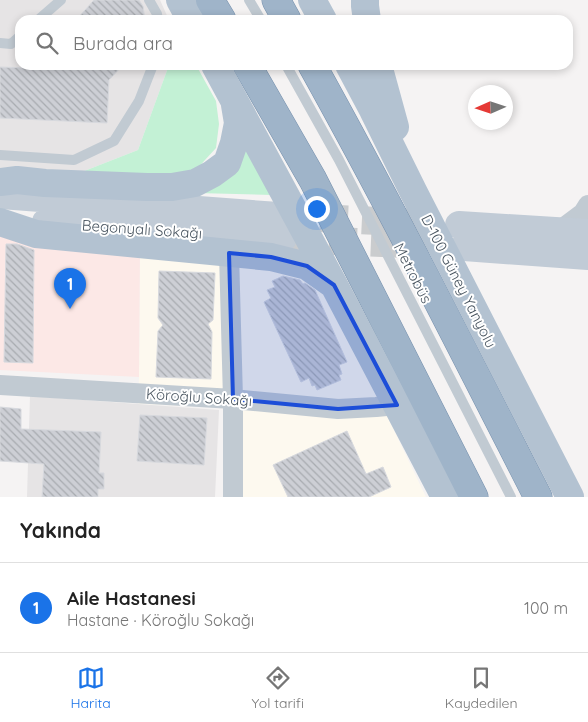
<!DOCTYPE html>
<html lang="tr">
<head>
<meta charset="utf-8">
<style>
  :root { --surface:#fff; --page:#f2f2f2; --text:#222; --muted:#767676; --line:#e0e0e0; --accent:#1a73e8 }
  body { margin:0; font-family:Quicksand,sans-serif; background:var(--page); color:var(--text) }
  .compass { position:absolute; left:468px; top:85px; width:45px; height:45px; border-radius:50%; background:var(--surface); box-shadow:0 2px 8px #0003; rotate:267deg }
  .you { position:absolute; left:316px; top:208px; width:18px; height:18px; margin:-12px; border:4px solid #fff; border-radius:50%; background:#1a73e8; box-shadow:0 0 0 8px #1a73e833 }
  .badge { display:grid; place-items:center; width:32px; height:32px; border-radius:50%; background:var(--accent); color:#fff; font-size:16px; font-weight:700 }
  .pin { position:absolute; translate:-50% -41px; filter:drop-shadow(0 1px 2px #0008) }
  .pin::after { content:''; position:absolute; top:26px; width:18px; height:15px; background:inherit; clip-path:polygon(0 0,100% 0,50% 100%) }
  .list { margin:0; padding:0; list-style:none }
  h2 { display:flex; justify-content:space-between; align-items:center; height:65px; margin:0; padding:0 20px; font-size:21px }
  h2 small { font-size:16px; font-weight:400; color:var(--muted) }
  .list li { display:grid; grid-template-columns:32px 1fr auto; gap:15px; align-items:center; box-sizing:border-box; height:90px; padding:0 20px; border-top:1px solid var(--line) }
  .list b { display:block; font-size:19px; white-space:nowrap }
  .list p { margin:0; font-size:16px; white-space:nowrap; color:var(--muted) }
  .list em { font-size:16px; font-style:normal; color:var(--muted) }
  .icon { flex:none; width:28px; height:28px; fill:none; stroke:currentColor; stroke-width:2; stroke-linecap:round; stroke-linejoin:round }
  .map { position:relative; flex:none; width:588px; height:497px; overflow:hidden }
  .search { position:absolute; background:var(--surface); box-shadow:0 2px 8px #0003; left:15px; right:15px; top:15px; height:55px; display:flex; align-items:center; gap:12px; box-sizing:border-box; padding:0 18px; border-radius:15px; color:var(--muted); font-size:19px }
  .sheet { height:155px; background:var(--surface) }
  nav { display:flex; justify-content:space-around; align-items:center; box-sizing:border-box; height:70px; border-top:1px solid var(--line); background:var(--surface); font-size:14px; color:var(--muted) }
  nav a { display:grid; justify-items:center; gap:2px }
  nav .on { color:var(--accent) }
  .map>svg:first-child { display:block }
  .commercial { fill:#fdf9ef }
  .education { fill:#e6e4e5 }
  .medical { fill:#fce8e6 }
  .green { fill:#c3f1d5 }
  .building { fill:url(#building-back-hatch); stroke:#d7d9de }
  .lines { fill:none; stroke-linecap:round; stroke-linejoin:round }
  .secondary-tunnel { stroke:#caccce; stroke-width:28; stroke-dasharray:28 14; stroke-linecap:butt }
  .trunk-casing { stroke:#7690ad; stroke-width:29 }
  .service { stroke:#c1cad2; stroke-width:10 }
  .minor { stroke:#c1cad2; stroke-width:20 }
  .secondary { stroke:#c1cbd6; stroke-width:28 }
  .primary { stroke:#b3c2d1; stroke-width:28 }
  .trunk { stroke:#9fb4c9; stroke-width:28 }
  .marked { fill:#1d4ed8; fill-opacity:0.2; stroke:#1d4ed8; stroke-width:4; stroke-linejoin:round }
  .labels { text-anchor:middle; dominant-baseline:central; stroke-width:4; stroke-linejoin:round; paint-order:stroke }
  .street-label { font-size:15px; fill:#4a5661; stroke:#fff }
</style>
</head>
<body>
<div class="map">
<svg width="588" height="497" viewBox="0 0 588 497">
  <defs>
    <pattern id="building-back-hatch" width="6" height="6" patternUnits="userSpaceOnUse" patternTransform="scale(1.25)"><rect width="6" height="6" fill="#cdcfd5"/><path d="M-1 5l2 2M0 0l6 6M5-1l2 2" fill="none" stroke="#a8abb0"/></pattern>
  </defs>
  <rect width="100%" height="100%" fill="#f5f3f3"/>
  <!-- commercial -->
  <path class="commercial" d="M140,247L289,266L326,289L426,497H242L240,408L138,404L139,377Z"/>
  <!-- education -->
  <path class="education" d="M0,0H160L169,20H20V65H169L138,150L69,177L0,173Z
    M30,396L219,410L215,497H27Z"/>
  <!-- medical -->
  <path class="medical" d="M0,236L140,247L139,377L0,370Z"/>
  <!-- green -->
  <path class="green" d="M169,65H196L216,101L219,124L216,148L194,172L161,181L69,177L138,150Z
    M246,147L272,195L196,193Z"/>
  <!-- building -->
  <path class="building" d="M94,0H139L143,6L145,20H76Z
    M34,65H123L109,80L107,123L0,118V67L31,68Z
    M6,244H17L34,250L33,363L4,362Z
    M159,271L215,273L213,320L208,324L212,332L211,379L156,377L158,331L163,325L158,318Z
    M283,276L300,280L303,284L305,283L315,290L347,362L339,365L342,374L339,375L341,380L317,390L315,385L312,386L309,378L301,382L264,302L271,298L267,290L275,287L272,281Z
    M0,407L21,409V429L101,432L99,473H104V489H98V497H42L44,464L0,461Z
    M140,415L207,418L204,465L137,461Z
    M347,431L366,474L383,467L391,487L369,497H288L273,465Z"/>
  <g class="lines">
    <!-- secondary-tunnel -->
    <path class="secondary-tunnel" d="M278,216L418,223
      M287,239L429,245"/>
    <defs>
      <path id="trunk" d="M210,0L222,20
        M276,0L287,20
        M247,65L313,180L474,497
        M312,65C391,207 464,352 538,497"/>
    </defs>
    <!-- trunk casing -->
    <use href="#trunk" class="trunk-casing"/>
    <!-- service -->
    <path class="service" d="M149,0L157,14L158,20
      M249,0L261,20
      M38,20L61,0
      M0,43L11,44L20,36
      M286,65L339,160L511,497
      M0,155L74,160L114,141L139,101L153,65"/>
    <!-- minor -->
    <path class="minor" d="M559,231L583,213L588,205
      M229,253L233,399V497
      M0,385L233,399L338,409L376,407L397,405"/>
    <!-- secondary -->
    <path class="secondary" d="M0,195L278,216
      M46,222L283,238
      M459,225L588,233
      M464,247L588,256"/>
    <!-- primary -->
    <path class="primary" d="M180,0L191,20
      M312,0L323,20
      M365,0V6L367,20
      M215,65L334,285L445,497
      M349,65L373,110L413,191L570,497
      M378,65L395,127
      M0,182L17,180L45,183L147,187H172L195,183L212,174L227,163L234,143L238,123L235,105
      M0,222L36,234L271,257L307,266L334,285"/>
    <!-- trunk -->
    <use href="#trunk" class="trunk"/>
  </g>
  <!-- marked area -->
  <path class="marked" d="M229,253L271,257L307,266L334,285L397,405L338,409L233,399Z"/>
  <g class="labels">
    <!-- street labels -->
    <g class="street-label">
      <text transform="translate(142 229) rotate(4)">Begonyalı Sokağı</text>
      <text transform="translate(413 273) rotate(63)">Metrobüs</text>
      <text transform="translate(459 281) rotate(63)">D-100 Güney Yanyolu</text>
      <text transform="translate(199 397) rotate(4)">Köroğlu Sokağı</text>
    </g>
  </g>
</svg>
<svg class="compass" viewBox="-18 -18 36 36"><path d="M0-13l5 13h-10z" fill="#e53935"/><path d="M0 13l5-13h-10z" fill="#767676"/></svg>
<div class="you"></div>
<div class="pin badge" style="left:70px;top:309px">1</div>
<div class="search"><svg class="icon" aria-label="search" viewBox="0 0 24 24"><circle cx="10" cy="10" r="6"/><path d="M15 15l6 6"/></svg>Burada ara</div>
</div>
<section class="sheet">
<h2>Yakında<small></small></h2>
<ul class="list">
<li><span class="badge">1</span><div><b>Aile Hastanesi</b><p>Hastane · Köroğlu Sokağı</p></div><em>100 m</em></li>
</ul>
</section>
<nav>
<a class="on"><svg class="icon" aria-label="map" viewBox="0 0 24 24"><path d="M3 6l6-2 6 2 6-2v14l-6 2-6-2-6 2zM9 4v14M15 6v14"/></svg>Harita</a>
<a><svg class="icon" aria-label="directions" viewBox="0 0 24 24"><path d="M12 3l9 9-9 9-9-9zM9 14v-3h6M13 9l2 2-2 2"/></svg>Yol tarifi</a>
<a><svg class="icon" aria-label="saved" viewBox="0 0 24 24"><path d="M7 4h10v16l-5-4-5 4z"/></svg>Kaydedilen</a>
</nav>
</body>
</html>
